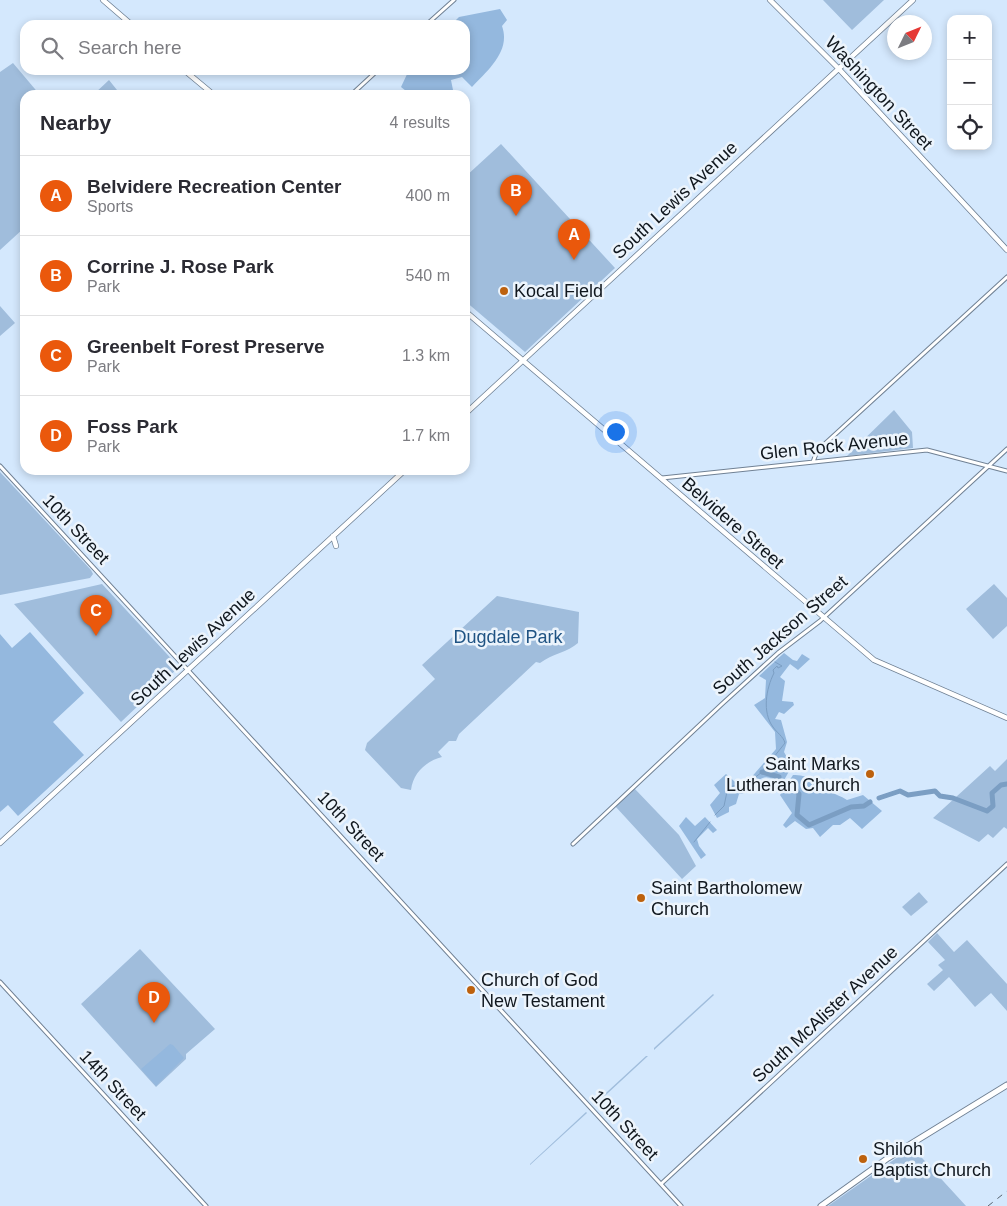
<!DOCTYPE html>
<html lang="en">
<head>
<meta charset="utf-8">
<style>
  :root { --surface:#fff; --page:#f2f2f3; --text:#2b2b33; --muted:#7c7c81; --line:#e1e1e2; --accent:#ea580c }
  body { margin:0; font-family:Arial,sans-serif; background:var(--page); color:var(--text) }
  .controls { position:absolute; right:15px; top:15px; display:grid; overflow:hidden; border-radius:10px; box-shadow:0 2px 8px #0003 }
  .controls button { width:45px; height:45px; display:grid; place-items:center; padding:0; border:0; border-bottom:1px solid var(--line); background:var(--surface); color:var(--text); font:25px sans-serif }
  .compass { position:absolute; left:887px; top:15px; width:45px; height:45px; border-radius:50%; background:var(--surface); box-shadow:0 2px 8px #0003; rotate:47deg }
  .you { position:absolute; left:615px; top:431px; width:18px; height:18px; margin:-12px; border:4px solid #fff; border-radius:50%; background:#1a73e8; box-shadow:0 0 0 8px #1a73e833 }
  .badge { display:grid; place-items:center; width:32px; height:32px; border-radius:50%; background:var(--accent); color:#fff; font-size:16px; font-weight:700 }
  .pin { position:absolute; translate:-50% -41px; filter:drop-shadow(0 1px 2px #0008) }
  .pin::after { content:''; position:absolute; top:26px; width:18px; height:15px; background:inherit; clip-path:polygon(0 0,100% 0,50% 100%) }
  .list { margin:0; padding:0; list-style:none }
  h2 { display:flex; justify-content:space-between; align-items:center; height:65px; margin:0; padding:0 20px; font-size:21px }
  h2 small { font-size:16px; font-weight:400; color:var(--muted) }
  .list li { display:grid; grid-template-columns:32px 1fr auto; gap:15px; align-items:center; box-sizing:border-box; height:80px; padding:0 20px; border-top:1px solid var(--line) }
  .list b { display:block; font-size:19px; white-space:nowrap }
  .list p { margin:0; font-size:16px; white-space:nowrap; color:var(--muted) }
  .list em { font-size:16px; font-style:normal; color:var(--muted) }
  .icon { flex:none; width:28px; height:28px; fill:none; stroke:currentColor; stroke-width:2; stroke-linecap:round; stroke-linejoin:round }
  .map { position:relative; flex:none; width:1007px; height:1206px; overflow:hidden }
  .search { position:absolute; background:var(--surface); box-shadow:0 2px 8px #0003; left:20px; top:20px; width:450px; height:55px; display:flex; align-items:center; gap:12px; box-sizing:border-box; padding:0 18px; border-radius:15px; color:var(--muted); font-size:19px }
  .panel { position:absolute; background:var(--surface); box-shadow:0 2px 8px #0003; left:20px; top:90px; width:450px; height:385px; border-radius:15px }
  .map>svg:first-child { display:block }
  .green { fill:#a0bddc }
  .forest { fill:#94b8de }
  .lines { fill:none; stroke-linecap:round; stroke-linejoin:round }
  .stream { stroke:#7b9ec3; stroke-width:1 }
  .river { stroke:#7b9ec3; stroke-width:5 }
  .minor-casing { stroke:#708194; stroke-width:5 }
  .major-casing { stroke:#708194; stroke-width:6 }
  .highway-casing { stroke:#708194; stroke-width:7 }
  .minor { stroke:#fff; stroke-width:3 }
  .major { stroke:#fff; stroke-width:4.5 }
  .highway { stroke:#fff; stroke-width:5 }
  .rail { stroke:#56626e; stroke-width:1; stroke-dasharray:6 6; stroke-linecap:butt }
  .poi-dot { fill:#bd610d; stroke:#ecf4fc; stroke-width:2 }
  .labels { text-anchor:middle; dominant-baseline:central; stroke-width:5; stroke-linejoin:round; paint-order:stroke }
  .street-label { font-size:18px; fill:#10171e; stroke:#ecf4fc }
  .poi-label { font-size:18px; fill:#10171e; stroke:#ecf4fc; text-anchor:start }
  .park-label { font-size:18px; fill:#1f5383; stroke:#ecf4fc }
</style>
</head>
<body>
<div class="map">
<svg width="1007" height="1206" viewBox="0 0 1007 1206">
  <rect width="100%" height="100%" fill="#d4e8fd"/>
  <!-- green -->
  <path class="green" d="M823,0H884L852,30Z
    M13,63L40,95H25V230L23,229L0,250V72Z
    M109,80L121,95H93Z
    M501,144L615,268L525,352L465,301V177Z
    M0,306L15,323L0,336Z
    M894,410L912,432L913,448L847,456Z
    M0,472L91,570L93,574L90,578L0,595Z
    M102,584L179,667L121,722L14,604Z
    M994,584L1007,598V626L993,639L966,609Z
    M497,596L579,612L578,643C568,652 552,654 540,663L536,662L459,734L456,741H449L438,752L442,757C426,761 413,773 411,790L401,788L365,750L367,743L435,679L422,665Z
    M1007,759V829L1004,827L993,838L988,834L979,842L933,818L990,766L995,771Z
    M634,788L679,835L696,866L682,879L615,806Z
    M919,892L928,902L911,916L902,907Z
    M937,933L954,952L967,940L1007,984V1011L991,993L975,1007L949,977L934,991L927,984L943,970L938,965L945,960L928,942Z
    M140,949L215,1029L186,1054V1059L156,1087L81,1004Z
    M713,994L714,995L654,1050V1048Z
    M646,1056H648L595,1105V1103Z
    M586,1112L587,1113L530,1165V1164Z
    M912,1147L966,1206H828Z"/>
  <!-- forest -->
  <path class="forest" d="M500,9L507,20L502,26C511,51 488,70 472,87L462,77L451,80L454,95H411L401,87L409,70H465V25H451L459,17Z
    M30,632L84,693L53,722L84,755L18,816L8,805L0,812V634L12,648Z
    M784,653L793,660L797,661L802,654L810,659L798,670L790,664L780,677L785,681L782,701L793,702L794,705L784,714L779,712L775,719L781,720L787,742L784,752L792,766L783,782C767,779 768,772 754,784C750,787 748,789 746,793L739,794L736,804L729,807V812L717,818L710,805L720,793L714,785L726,774L742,788L776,749L775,732L754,705L765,698L766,680L759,676Z
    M793,775C809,774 817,783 829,791C834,794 841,796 847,800L863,795L882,811L862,829L850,818L840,825H833L820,837L813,828L806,829L795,821L786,828L783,825L792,813L780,795Z
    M686,817L695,826L705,817L717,830L713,833L708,828L697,839L699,846L706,855L701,859L679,826Z
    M170,1044L173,1045L184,1058L156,1086L141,1069Z"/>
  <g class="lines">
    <!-- stream -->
    <path class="stream" d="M715,815L724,806L728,787L748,783L762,772L785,743C783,736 777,733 773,727C762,712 766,689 774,673L773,670L777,666L778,668L782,666L775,662
      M694,842L710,822"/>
    <!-- river -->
    <path class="river" d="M762,772L779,777
      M793,786L799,794L797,815L809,825L851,807L864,806L870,802
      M879,798L900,791L908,795L935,791L940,796L953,798L987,811L993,806L992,793L1001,785L1007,784"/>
    <defs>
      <path id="minor" d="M426,25L454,0
        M351,95L378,70
        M813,462L817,451L1007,277
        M0,466L681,1206
        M662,478L927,450L1007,471
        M573,844L722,704L778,653L820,621L1007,449
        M0,982L206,1206
        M661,1184L1007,864"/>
      <path id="major" d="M103,0L132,25
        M770,0L838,68L1007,250
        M184,70L214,95
        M465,311L874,660L1007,718
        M465,414L913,0
        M333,536L336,546
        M0,843L405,470"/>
      <path id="highway" d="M821,1206L888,1158L1007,1085"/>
    </defs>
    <!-- minor casing -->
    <use href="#minor" class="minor-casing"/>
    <!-- major casing -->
    <use href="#major" class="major-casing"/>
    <!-- highway casing -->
    <use href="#highway" class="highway-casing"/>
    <!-- minor -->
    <use href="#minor" class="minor"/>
    <!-- major -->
    <use href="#major" class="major"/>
    <!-- highway -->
    <use href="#highway" class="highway"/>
    <!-- rail -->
    <path class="rail" d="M988,1206L1007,1191"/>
  </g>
  <!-- markers -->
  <g class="poi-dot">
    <circle cx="504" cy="291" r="5"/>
    <circle cx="870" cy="774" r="5"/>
    <circle cx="641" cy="898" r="5"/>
    <circle cx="471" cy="990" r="5"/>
    <circle cx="863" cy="1159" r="5"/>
  </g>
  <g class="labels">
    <!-- street labels -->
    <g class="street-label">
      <text transform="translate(879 93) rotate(47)">Washington Street</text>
      <text transform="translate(675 200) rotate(-43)">South Lewis Avenue</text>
      <text transform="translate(834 446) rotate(-6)">Glen Rock Avenue</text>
      <text transform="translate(733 523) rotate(41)">Belvidere Street</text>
      <text transform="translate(76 529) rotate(47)">10th Street</text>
      <text transform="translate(780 635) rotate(-41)">South Jackson Street</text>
      <text transform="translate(193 647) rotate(-43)">South Lewis Avenue</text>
      <text transform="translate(351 826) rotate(47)">10th Street</text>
      <text transform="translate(825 1014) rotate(-43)">South McAlister Avenue</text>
      <text transform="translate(113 1085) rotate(47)">14th Street</text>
      <text transform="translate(625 1125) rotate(47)">10th Street</text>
    </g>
    <!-- poi labels -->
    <g class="poi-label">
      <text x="514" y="291">Kocal Field</text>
      <text x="860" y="764" text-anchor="end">Saint Marks<tspan x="860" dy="21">Lutheran Church</tspan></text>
      <text x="651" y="888">Saint Bartholomew<tspan x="651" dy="21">Church</tspan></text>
      <text x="481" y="980">Church of God<tspan x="481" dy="21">New Testament</tspan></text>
      <text x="873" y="1149">Shiloh<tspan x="873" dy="21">Baptist Church</tspan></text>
    </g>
    <!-- park labels -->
    <g class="park-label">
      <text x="508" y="637">Dugdale Park</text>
    </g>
  </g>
</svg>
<div class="controls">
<button>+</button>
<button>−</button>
<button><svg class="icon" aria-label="locate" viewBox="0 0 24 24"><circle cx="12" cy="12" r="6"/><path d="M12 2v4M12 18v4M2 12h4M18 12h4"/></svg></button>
</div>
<svg class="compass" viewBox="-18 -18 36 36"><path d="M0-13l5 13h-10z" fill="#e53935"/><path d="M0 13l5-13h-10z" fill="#7c7c81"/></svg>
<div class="you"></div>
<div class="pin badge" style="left:574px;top:260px">A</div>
<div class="pin badge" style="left:516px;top:216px">B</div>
<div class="pin badge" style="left:96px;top:636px">C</div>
<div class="pin badge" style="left:154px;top:1023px">D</div>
<div class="search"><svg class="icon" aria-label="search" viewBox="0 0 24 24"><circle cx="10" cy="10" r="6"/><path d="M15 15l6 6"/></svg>Search here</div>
<section class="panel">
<h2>Nearby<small>4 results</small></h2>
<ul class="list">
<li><span class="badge">A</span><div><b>Belvidere Recreation Center</b><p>Sports</p></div><em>400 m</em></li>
<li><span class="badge">B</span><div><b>Corrine J. Rose Park</b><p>Park</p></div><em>540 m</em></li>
<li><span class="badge">C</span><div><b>Greenbelt Forest Preserve</b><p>Park</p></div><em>1.3 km</em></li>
<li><span class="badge">D</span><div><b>Foss Park</b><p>Park</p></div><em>1.7 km</em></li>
</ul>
</section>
</div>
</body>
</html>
